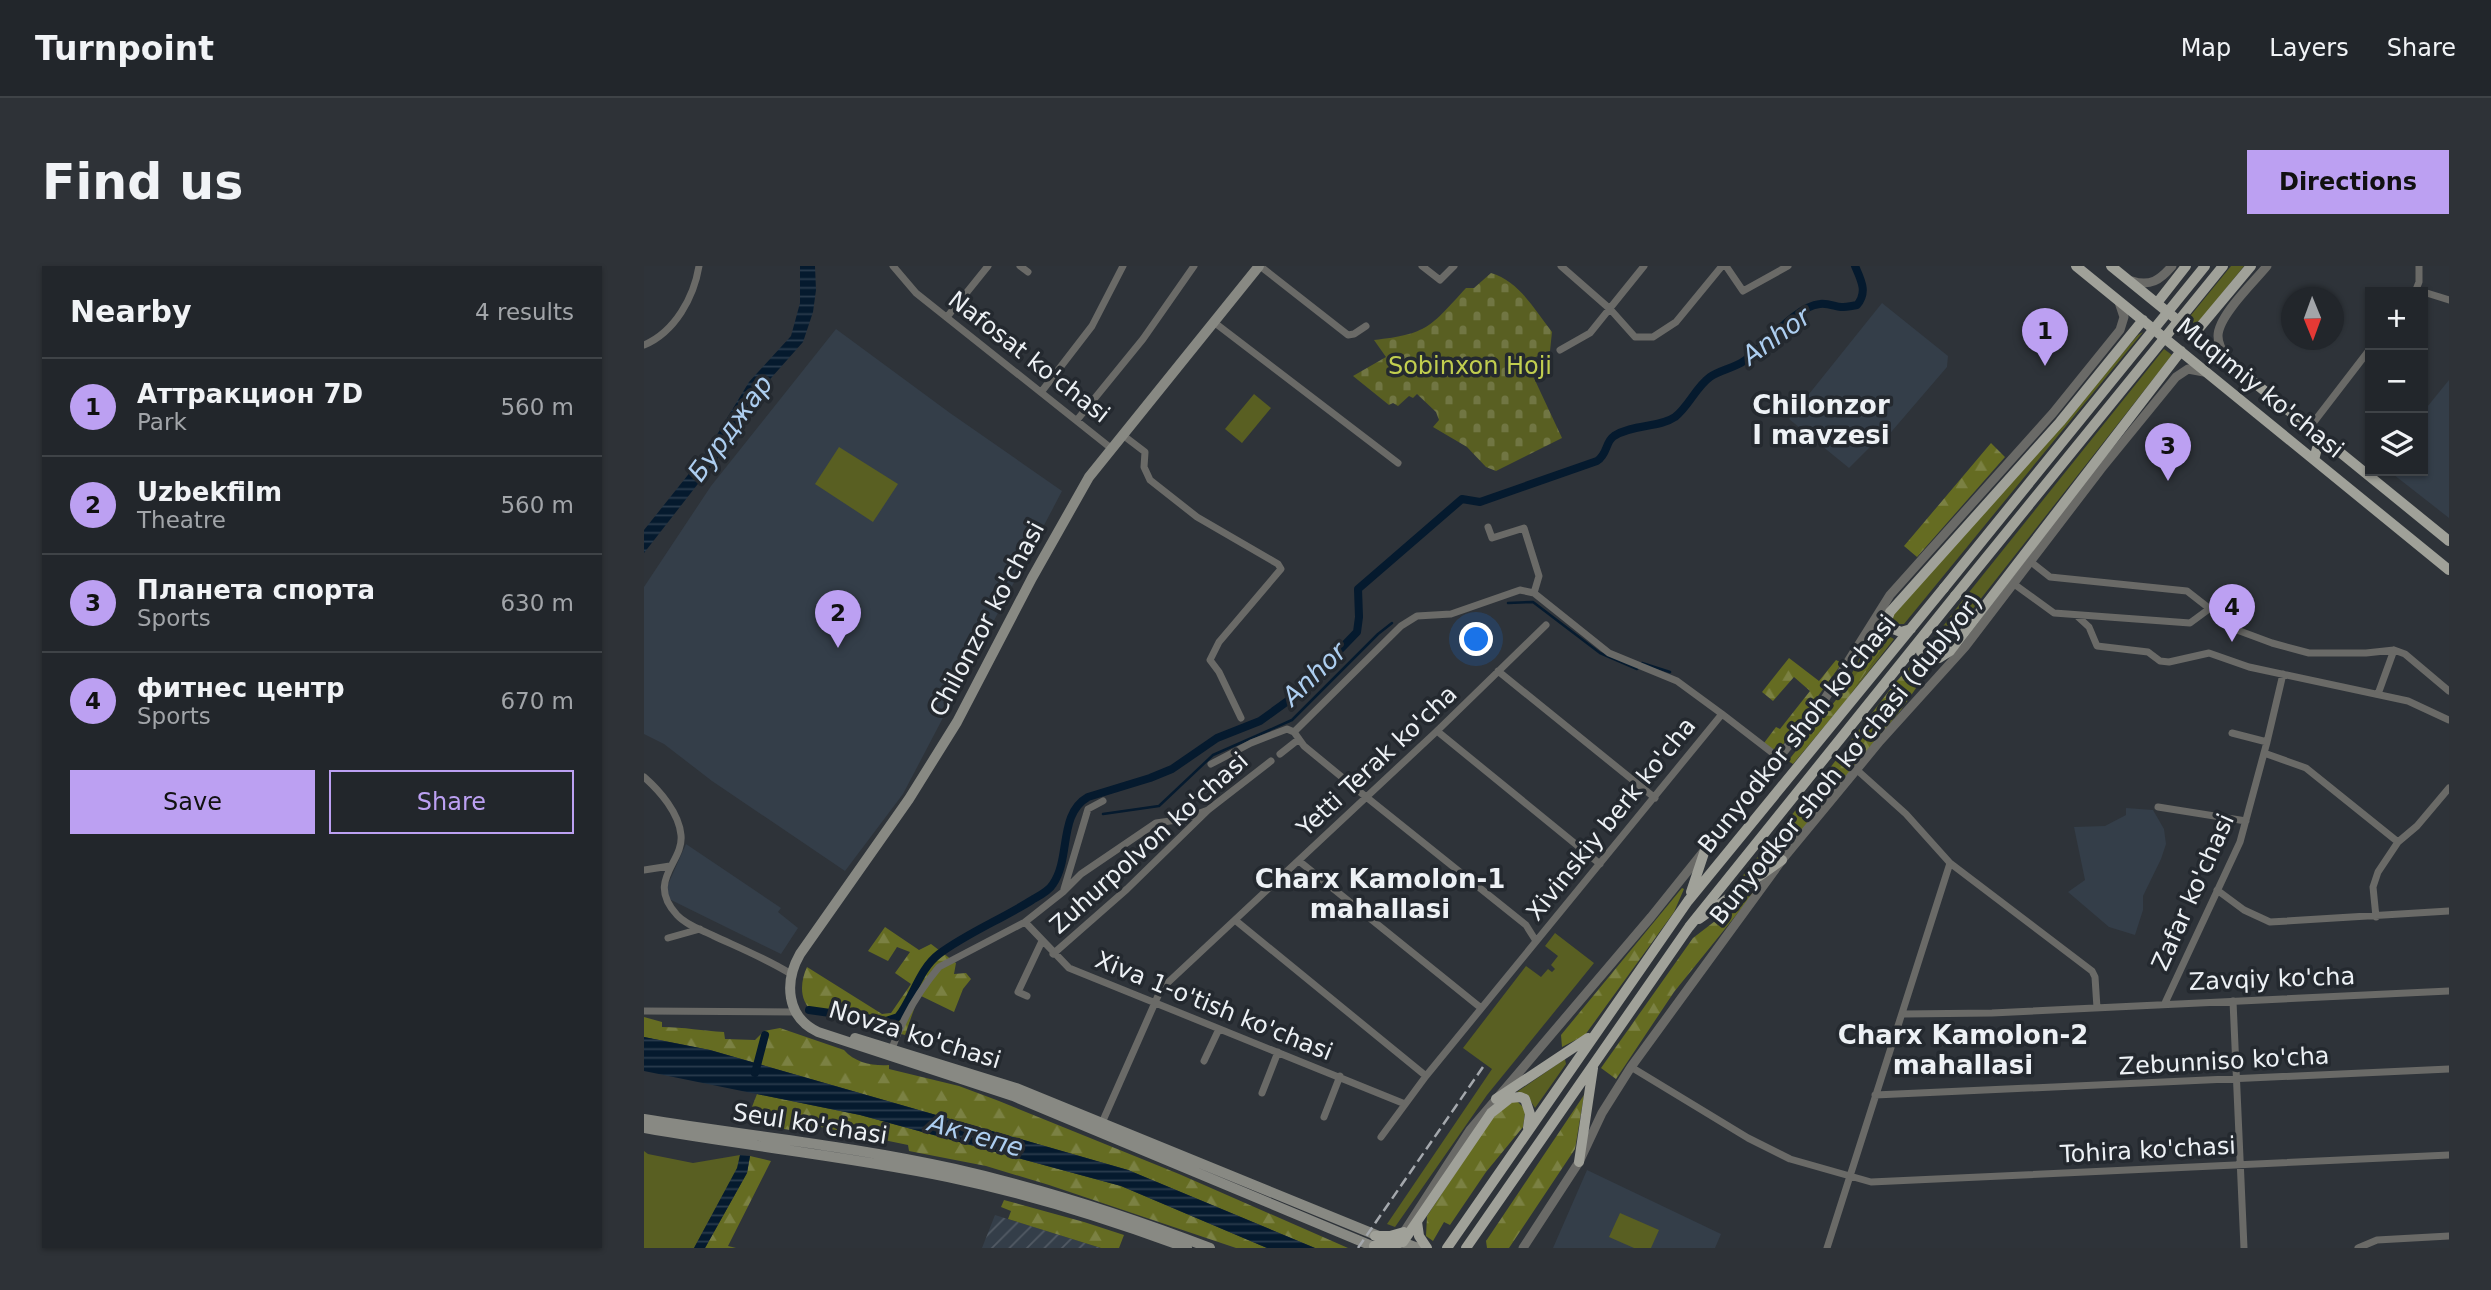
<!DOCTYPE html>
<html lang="en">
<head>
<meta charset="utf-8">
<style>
  :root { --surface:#22262b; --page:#2e3237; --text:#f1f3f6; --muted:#a2a5a9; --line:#3f4347; --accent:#bca0f2 }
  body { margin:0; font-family:"DejaVu Sans",sans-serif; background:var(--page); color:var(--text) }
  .controls { position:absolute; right:21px; top:21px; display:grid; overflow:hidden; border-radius:0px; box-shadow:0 2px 5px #0004 }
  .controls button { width:63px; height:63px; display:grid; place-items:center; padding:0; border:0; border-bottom:2px solid var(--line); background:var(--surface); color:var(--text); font:35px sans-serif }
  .compass { position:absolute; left:1637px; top:21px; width:63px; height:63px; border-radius:50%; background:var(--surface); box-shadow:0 2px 5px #0004; rotate:179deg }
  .you { position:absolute; left:833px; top:374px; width:24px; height:24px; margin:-18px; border:5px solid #fff; border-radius:50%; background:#1a73e8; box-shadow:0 0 0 10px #1a73e833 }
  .badge { display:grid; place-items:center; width:46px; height:46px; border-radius:50%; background:var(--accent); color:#111; font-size:23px; font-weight:700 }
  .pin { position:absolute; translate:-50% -58px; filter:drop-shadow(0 2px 4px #0008) }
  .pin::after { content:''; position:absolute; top:37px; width:24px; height:21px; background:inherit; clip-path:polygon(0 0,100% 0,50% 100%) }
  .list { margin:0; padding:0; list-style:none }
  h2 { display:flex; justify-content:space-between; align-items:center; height:91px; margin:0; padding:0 28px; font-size:30px }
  h2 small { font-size:23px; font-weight:400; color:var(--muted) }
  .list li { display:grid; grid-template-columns:46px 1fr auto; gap:21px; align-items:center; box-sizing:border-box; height:98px; padding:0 28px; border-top:2px solid var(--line) }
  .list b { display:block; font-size:26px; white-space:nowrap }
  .list p { margin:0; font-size:23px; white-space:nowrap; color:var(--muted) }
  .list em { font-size:23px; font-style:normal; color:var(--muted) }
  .actions { display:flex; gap:14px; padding:21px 28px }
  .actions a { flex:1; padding:16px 0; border:2px solid var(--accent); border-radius:0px; text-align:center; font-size:24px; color:var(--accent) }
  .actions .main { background:var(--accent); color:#111 }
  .icon { flex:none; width:38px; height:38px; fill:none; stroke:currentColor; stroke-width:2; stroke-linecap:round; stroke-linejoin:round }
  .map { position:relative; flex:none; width:1805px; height:982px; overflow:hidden; border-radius:0px }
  header { display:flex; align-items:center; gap:42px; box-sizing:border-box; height:98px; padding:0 35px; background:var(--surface); border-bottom:2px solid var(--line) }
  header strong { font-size:33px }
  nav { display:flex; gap:38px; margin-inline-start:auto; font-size:24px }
  .intro { display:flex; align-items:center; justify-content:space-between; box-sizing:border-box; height:168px; padding:0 42px }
  h1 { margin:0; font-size:49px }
  .button { padding:18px 32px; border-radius:0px; background:var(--accent); color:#111; font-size:24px; font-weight:700 }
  main { display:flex; gap:42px; padding:0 42px }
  aside { flex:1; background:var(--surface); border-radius:0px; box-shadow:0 2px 5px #0004 }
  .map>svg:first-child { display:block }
  .built { fill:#343e49 }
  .industrial { fill:url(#industrial-furrows) }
  .green { fill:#595f22 }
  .forest { fill:url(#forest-firs) }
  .cemetery { fill:url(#cemetery-stones) }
  .water { fill:url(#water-rules) }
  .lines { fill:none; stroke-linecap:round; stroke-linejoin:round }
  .stream { stroke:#051a2e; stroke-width:2.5 }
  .canal { stroke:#051a2e; stroke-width:8 }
  .minor { stroke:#6a6a67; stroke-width:7 }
  .tertiary { stroke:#6a6a67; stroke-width:9 }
  .secondary { stroke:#888983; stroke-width:10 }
  .primary { stroke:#a0a199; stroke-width:10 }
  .rail { stroke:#a4a8ad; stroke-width:2.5; stroke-dasharray:10 5; stroke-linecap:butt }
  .primary-bridge { stroke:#a0a199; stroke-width:10 }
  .labels { text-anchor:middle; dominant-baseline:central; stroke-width:7; stroke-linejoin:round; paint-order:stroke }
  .street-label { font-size:24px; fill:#edf1f5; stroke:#24292f }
  .park-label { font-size:24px; fill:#c1ce4f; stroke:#24292f }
  .water-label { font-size:26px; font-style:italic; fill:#adcef0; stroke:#24292f }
  .neighbourhood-label { font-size:26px; font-weight:bold; fill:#edf1f5; stroke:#24292f }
</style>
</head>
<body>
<header>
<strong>Turnpoint</strong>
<nav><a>Map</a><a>Layers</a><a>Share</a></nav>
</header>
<div class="intro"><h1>Find us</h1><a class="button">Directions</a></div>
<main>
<aside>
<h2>Nearby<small>4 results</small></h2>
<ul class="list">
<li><span class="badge">1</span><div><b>Аттракцион 7D</b><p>Park</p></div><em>560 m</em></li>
<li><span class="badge">2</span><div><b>Uzbekfilm</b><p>Theatre</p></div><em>560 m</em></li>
<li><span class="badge">3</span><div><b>Планета спорта</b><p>Sports</p></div><em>630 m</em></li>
<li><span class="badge">4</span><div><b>фитнес центр</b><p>Sports</p></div><em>670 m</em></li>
</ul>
<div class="actions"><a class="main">Save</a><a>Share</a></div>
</aside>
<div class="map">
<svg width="1805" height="982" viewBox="0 0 1805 982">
  <defs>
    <pattern id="industrial-furrows" width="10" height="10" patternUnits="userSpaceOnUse" patternTransform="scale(1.75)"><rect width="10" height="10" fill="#343e49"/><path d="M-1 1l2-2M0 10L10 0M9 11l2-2" fill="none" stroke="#525a64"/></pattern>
    <pattern id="forest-firs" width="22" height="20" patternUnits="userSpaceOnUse" patternTransform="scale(1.75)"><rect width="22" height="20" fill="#656c22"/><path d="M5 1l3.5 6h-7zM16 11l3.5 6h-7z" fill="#7b8143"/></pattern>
    <pattern id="cemetery-stones" width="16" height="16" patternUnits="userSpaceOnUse" patternTransform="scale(1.75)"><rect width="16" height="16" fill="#595f22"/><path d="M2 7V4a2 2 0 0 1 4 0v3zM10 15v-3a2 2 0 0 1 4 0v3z" fill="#717643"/></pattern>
    <pattern id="water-rules" width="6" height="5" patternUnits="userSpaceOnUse" patternTransform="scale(1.75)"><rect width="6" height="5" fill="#051a2e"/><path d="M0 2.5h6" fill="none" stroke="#2a3c4d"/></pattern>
  </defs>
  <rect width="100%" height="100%" fill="#2e3339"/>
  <!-- built -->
  <path class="built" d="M1238,37L1304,90L1303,101L1236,179L1229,178L1205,202L1145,153Z
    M192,63L306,147L418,225L259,528L201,605L68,515L20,478L0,468V321L67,220Z
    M1805,114V252L1745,205H1779V146Z
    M1482,542L1509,544L1520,563L1522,578L1517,593L1499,630V644L1491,669L1465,661L1424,626L1441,614L1430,561L1461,560L1482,549Z
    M42,578L137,642L134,646L154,662L137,688L25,633L22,623Z
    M943,904L1077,968L1071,982H909Z"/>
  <!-- industrial -->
  <path class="industrial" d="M351,949L457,982H338Z"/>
  <!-- green -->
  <path class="green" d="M1587,0H1600L1555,56L1546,57L1543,54Z
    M1499,66L1260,358H1250L1248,350L1494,69Z
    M1520,83L1528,89L1295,386L1291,388L1286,387L1284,383L1285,379L1318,335Z
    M610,128L627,142L598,177L581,163Z
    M195,181L254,218L229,256L171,218Z
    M1233,359L1241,368L1250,373L1204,432L1242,377L1238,375L1196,430Z
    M911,667L950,697L843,829L751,961L743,958L848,803L819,782L882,700L897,711L904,703L908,706L911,703L907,699L914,690L901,680Z
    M921,793L922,798L891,842L884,831L873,826Z
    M0,885L4,888L49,897L96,889L94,902L50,982H0Z
    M976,947L1015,964L1007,982H990L965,971Z"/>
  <!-- forest -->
  <path class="forest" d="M1347,177L1361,191L1273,291L1260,280Z
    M1239,374L1242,377L1204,432L1149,498L1144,495Z
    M1145,392L1175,415L1192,394L1198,397L1133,487L1120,477L1132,461L1136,463L1166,425L1150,411L1129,435L1118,426Z
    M1271,395L1283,406L1257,444L1197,518L1189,513L1184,515L1179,511L1251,417Z
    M1159,535L1174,545L1145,582L1084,628Z
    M1038,622L1040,623L1030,646L941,769L918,781L917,769Z
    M1114,622L1030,726L972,813L957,802L1049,672Z
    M241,661L275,684L287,678L312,697L310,708L322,707L327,713L319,723L310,746L275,729L261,769L169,746C155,735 156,716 163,701L238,748L247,747L267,718L251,707L266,686L253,681L244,695L224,685Z
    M0,751L18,756V761C40,761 59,765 80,766L81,773L111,774L120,765L136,762L200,784C211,797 229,800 245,799V803L315,820L355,835L535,908L704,982H671L484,904L66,784L0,771Z
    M113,828L216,849L477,920L623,982H592L405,919L342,900L265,885L264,879L177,861L168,868L102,856Z
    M940,829L931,883L865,982H843L842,975Z
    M865,836H874L879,841L881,847L879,861L842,906L806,959L800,956L789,975L782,970L783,950L852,846Z
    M106,890L127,895L84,980L92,982H61L103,907Z
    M360,934L440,956L480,969L475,982H457L364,953L367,945L357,941Z"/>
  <!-- cemetery -->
  <path class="cemetery" d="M847,7C875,15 890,43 908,66L906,85L882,95L918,172L852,205L842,201L823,181L789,161L795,154L792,146L773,128L769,132L765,130L754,140L749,137L745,139L709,110L742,91L730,74C784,68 786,61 822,22H830Z"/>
  <!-- water -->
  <path class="water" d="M156,0H171L172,24L169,46L159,76L113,128L78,187L0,287V264L63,185L105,116L147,70L156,37Z
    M0,771L66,784L484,904L671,982H623L477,920L216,849L0,805Z
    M96,889L106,890L103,907L61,982H50L93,902Z"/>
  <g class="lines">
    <!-- stream -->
    <path class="stream" d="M864,337L889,336L956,387L993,403L998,397L1026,406
      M459,548L515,540L569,489L648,454L734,368L748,357"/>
    <!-- canal -->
    <path class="canal" d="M165,744L242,755L254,751C269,732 275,703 295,688C323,667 358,653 388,634C395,630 405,625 409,618C427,592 414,548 444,531L506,512L528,503L573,472L616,455L652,429L713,366L715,351L714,323L818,233L836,236L953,195C964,188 961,176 970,170C989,158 1015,162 1031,151C1045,140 1052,121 1066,111C1076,104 1090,102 1100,95C1119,82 1151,40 1176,38C1183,37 1190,40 1197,41C1202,41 1207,40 1213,39C1224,26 1217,14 1211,0
      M111,807L121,769"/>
    <!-- minor -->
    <path class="minor" d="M249,0L272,27L468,183
      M376,0L384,6
      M616,0L704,69L710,68L722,60
      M778,0L796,14L810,0
      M917,0L966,43L991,71H1009L1032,56L1078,0
      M1082,0L1099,25L1144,0
      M1773,24L1805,34
      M1771,26L1775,16V0
      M303,51L344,0
      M571,57L754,197
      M0,79C31,66 50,31 55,0
      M916,84L946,67L1000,0
      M398,125L448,60L479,0
      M433,154L499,73L550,0
      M1666,161L1726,83
      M480,170L501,186L500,201L506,214L553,251L634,298L637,303L575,376L566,394L575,406L597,452
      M844,261L848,272L880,262L895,310L890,327
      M1387,296L1406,311L1543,325L1593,364L1628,377L1665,387H1722L1750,384L1761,388L1805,425
      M1370,318L1410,347L1546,357L1565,343
      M1432,349L1445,361L1453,380L1504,386L1516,395L1525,396L1565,387L1605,401L1764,435L1805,454
      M854,405L1011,532
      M1734,428L1750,384
      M793,465L956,598
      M650,466L660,480L716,526L882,659L892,675
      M1588,467L1623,476
      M1620,487L1662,502L1754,576
      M636,488L655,473
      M567,498L607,477L643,463L650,466L757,360L773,350L807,348L876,324L890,327L965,387L1033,415L1078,448
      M1213,504L1262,548L1306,597L1448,705L1451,711L1453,742
      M0,511C16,525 35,547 37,569C40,597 1,614 33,649C42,659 58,664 70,670C96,682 123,693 147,708
      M1514,541L1602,555
      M655,595L837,742
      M0,604L26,600
      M420,623L444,543L459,535
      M1573,624L1600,644L1626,656L1805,645
      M1732,651L1729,621L1734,606L1754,576L1773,560L1805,522
      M591,654L782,810
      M381,656L425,702L761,838
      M24,672L56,663
      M409,688L483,623L564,544L627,495
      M383,730L374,726L398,675
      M1589,735L1600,982
      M1521,737L1596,576L1623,476L1639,408
      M0,745L151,746
      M1260,748L1348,747L1805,725
      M247,785C257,756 275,725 295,701L381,656L419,626L437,608L512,557L540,553L564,544
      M560,795L575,763
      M987,801L1104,872L1146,893L1227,916L1805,889
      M618,827L634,786
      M1231,829L1805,803
      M680,851L696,810
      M457,859L517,723L793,465L902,359
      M737,871L782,810L1078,448L1135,492
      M1183,982L1306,597
      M1714,982L1733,974L1805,970"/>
    <!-- tertiary -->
    <path class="tertiary" d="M1488,15C1506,21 1516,14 1528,0
      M1583,91C1578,85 1574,78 1574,70C1574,50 1610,16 1623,0
      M760,966L826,864L1007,651L1177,439L1246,329L1409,147L1476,64L1480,51L1475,36
      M879,982L935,896L958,847L987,801L1138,594L1236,475L1321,381L1457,203L1532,111L1544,103L1560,106"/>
    <!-- secondary -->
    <path class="secondary" d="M615,0L445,211L388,312L313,456L265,533L156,688C140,716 142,751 174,766L369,830L733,982
      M211,772L372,822L737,971
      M0,853C104,870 209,880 311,903C399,923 483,950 566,982
      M0,862C101,880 203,890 304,911C386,928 465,953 543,982
      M752,974L774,982"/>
    <!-- primary -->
    <path class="primary" d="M1432,0L1805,304
      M1467,0L1805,275
      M1513,37L1542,0
      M1551,67L1607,0
      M1670,194L1673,182L1685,177
      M1267,363L1257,366L1247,362L1243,354L1246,346L1416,156L1499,54
      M1278,372L1277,386L1284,393L1295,392L1306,385L1537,85
      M1047,626L1061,584
      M1055,653L1138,594
      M852,833L944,772
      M935,896L949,802
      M773,956L775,970L783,982
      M731,970H746L760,966L759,976
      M730,980H746L759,976L847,847L866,832L876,831L881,833L886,848L884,862
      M803,982L1044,635L1300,322
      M822,982L1045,661L1311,330"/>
    <!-- rail -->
    <path class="rail" d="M714,982L841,798"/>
    <!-- primary-bridge -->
    <path class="primary-bridge" d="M1300,322L1561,0
      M1311,330L1579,0"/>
  </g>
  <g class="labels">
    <!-- street labels -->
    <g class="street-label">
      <text transform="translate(385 91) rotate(38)">Nafosat ko'chasi</text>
      <text transform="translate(1616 122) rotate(39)">Muqimiy ko'chasi</text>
      <text transform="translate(343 353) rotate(-62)">Chilonzor ko'chasi</text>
      <text transform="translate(1153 468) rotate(-51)">Bunyodkor shoh ko'chasi</text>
      <text transform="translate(1202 493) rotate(-51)">Bunyodkor shoh koʻchasi (dublyor)</text>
      <text transform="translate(733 495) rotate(-43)">Yetti Terak ko'cha</text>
      <text transform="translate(967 553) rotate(-51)">Xivinskiy berk ko'cha</text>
      <text transform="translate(505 577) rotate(-42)">Zuhurpolvon ko'chasi</text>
      <text transform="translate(1549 626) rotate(-66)">Zafar ko'chasi</text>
      <text transform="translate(1628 713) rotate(-2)">Zavqiy ko'cha</text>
      <text transform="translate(570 740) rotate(22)">Xiva 1-o'tish ko'chasi</text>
      <text transform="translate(271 769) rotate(17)">Novza ko'chasi</text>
      <text transform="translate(1580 795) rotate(-3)">Zebunniso ko'cha</text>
      <text transform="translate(166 858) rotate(9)">Seul ko'chasi</text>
      <text transform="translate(1504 884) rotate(-3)">Tohira ko'chasi</text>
    </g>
    <!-- park labels -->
    <g class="park-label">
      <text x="826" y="100">Sobinxon Hoji</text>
    </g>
    <!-- water labels -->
    <g class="water-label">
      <text transform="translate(1132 70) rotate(-36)">Anhor</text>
      <text transform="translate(86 162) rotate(-54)">Бурджар</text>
      <text transform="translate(670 408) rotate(-44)">Anhor</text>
      <text transform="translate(332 869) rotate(16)">Актепе</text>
    </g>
    <!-- neighbourhood labels -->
    <g class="neighbourhood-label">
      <text x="1177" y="139">Chilonzor<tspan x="1177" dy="30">I mavzesi</tspan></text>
      <text x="736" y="613">Charx Kamolon-1<tspan x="736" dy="30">mahallasi</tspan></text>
      <text x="1319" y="769">Charx Kamolon-2<tspan x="1319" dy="30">mahallasi</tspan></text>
    </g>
  </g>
</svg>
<div class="controls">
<button>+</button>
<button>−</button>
<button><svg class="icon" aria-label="layers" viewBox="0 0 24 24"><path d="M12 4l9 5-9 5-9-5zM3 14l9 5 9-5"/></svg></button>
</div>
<svg class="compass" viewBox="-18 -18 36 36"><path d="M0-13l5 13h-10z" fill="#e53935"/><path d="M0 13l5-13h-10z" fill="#a2a5a9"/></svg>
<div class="you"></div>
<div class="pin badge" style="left:1401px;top:100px">1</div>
<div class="pin badge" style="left:194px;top:382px">2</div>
<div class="pin badge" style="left:1524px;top:215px">3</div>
<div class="pin badge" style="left:1588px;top:376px">4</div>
</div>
</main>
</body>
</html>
